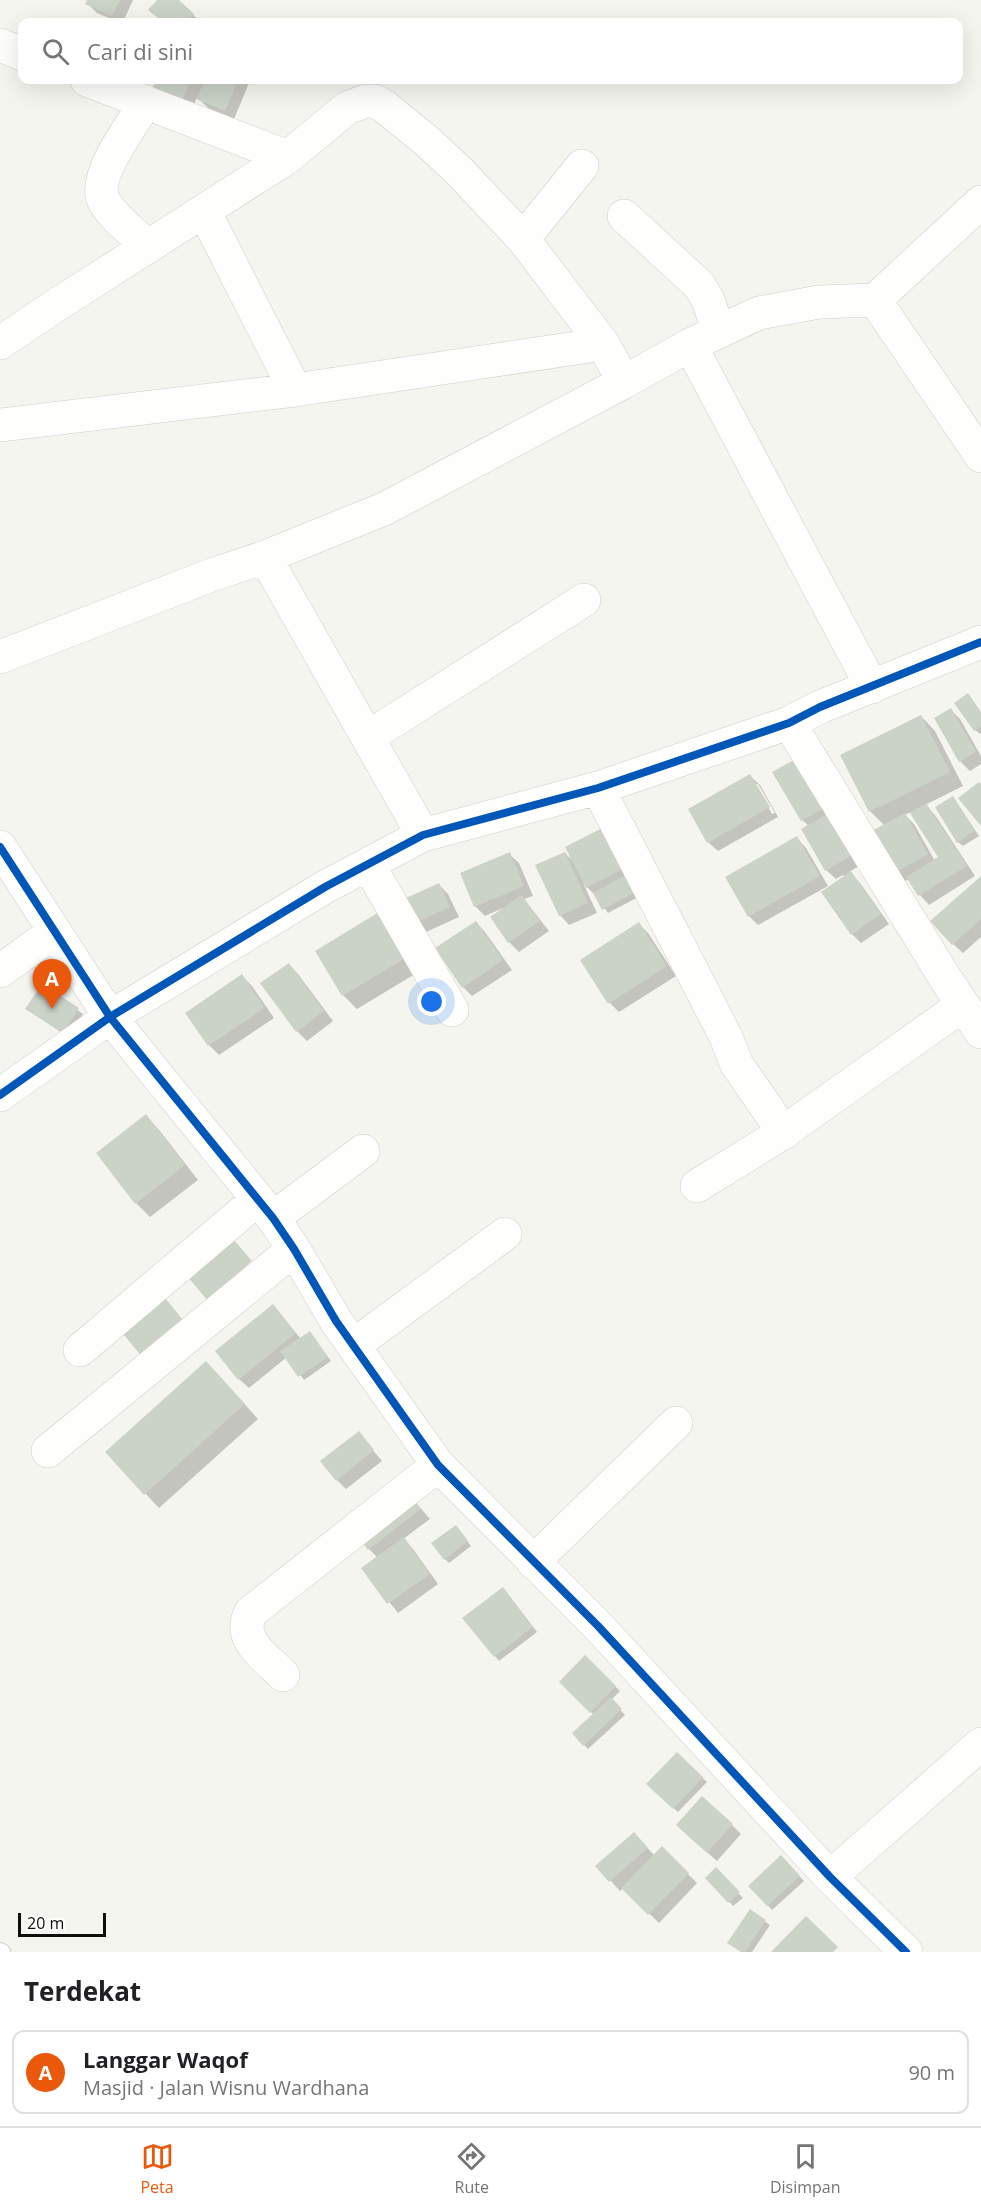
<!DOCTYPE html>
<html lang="id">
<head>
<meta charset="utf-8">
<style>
  :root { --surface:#fff; --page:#f6f6f6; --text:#202124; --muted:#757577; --line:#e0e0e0; --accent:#ea580c }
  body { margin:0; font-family:"Open Sans",sans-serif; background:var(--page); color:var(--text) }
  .scale { position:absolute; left:18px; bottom:15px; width:88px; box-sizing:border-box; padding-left:6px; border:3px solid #0e0e0a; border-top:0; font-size:16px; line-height:21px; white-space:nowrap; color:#0e0e0a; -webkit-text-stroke:4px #fff; paint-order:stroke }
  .you { position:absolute; left:432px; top:1002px; width:21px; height:21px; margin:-15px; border:4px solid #fff; border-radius:50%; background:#1a73e8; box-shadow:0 0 0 9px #1a73e833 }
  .badge { display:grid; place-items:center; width:39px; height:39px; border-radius:50%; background:var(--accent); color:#fff; font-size:20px; font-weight:700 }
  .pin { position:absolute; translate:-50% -50px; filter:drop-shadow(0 2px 3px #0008) }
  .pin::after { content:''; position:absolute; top:32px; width:21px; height:18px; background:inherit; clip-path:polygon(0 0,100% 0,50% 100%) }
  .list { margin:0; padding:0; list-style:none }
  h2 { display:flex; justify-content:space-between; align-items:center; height:78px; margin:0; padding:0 24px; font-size:26px }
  h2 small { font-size:20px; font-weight:400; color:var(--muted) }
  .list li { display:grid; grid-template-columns:39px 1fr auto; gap:18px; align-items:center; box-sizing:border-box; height:84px; margin:0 12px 12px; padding:0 12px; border:2px solid var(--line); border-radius:12px }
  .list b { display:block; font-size:22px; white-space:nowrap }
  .list p { margin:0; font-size:20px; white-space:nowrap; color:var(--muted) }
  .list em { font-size:20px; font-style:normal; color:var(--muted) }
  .icon { flex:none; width:33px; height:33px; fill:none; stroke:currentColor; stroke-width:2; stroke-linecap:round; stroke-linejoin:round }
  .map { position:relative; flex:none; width:981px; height:1952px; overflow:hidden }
  .search { position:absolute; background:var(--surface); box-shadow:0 6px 24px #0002; left:18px; right:18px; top:18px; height:66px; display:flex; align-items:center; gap:15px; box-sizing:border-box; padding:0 21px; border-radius:12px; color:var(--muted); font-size:22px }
  .sheet { height:174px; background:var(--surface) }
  nav { display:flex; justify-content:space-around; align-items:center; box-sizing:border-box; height:84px; border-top:2px solid var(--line); background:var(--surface); font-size:16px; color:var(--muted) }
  nav a { display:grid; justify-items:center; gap:3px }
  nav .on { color:var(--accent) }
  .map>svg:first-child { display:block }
  .shadow { fill:#0003; fill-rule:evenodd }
  .building { fill:#cbd2c6 }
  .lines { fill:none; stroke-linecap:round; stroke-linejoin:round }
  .service-casing { stroke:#cecec9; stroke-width:18 }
  .minor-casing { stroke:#cecec9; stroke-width:34 }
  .service { stroke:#fefefd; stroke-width:16 }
  .minor { stroke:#fefefd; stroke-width:33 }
  .cycleway-casing { stroke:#fff; stroke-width:11 }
  .cycleway { stroke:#0057b8; stroke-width:8 }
</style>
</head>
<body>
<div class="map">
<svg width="981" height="1952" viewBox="0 0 981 1952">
  <rect width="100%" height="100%" fill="#f5f5ef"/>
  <!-- shadow -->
  <path class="shadow" d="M89,0H133L123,22H118L97,13L87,3Z
    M159,0H177L201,22H164L150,10Z
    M157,80H245L249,83L234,119L208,108L197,97L191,112L153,91Z
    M951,710L960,719L981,756V764L970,771L960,761L936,719Z
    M981,712V733L980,734L975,730Z
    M921,716L935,731L963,786L925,805L935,815L975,876L929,905L920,895L909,879L899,884L885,826L870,811ZM911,812L940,858L935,861L914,824L905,815Z
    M802,757L861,865L849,872L860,883L889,924L861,943L852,934L845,877L843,875L836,879L826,870L809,826L802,820L774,772Z
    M750,776L760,785L778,817L718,851L708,842ZM755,784H758L775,813L772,814Z
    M953,797L979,836L963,846L958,842Z
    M797,838L806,848L828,886L758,925L749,916Z
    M567,847L637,876L646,893L608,913L596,896L583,883L597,913L569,925L560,915L565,853L575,863Z
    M509,854L519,863L533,896L524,899L549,931L519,952L509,942L492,917L503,908L485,916L475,906Z
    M981,878V937L963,953L953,944Z
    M439,885L448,894L459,917L426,932L417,922Z
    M384,911L425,968L357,1009L343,995Z
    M476,922L485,932L512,970L472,996L463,987Z
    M639,924L648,933L676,976L619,1012L610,1003Z
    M288,964L298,974L333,1021L307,1041L297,1031Z
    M242,976L252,986L274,1018L219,1055L209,1045L187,1013Z
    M42,986L83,1014L68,1037L27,1009Z
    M146,1116L160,1131L198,1180L150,1217L136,1203Z
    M282,1316L301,1339L310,1333L331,1361L304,1380L287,1357L249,1388L239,1379Z
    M220,1377L258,1419L159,1508L107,1452Z
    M358,1433L382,1461L346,1489L337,1480Z
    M410,1496L430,1519L403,1539L413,1549L438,1584L398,1613L363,1569L378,1558L369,1549Z
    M460,1532L471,1546L449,1563L445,1559Z
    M507,1593L537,1632L499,1661L495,1656Z
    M585,1657L620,1691L611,1700L625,1715L588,1749L574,1734L594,1715L561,1682Z
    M677,1754L707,1782L678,1812L648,1784Z
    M732,1825L741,1834L717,1861L687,1835Z
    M643,1843L655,1856L662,1849L697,1883L659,1923L623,1888L620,1891L597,1866Z
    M781,1857L804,1881L772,1910L750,1886Z
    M716,1870L743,1898L733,1906L707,1878Z
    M750,1911L770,1925L752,1952H741L729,1943Z"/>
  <!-- building -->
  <path class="building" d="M87,0H120L112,16L85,4Z
    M157,0H179L194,14L186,22H163L148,10Z
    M156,80H191L181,103L151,91Z
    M205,80H238L225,111L196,99Z
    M968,693L981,712V726L974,731L954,703Z
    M951,708L976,752L959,762L934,718Z
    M921,715L950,772L869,812L840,755Z
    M803,755L832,804L801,821L772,772Z
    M750,774L770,807L707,843L688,809Z
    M979,782L981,784V826L958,798Z
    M953,796L975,831L957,843L935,807Z
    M926,803L967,866L918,896L906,877L938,857L910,813Z
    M829,813L853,855L825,871L801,829Z
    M905,813L928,854L889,876L866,834Z
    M610,824L631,865L586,888L565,847Z
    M797,836L820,876L748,917L725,877Z
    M510,852L524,886L474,907L460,873Z
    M565,852L588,903L559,916L535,865Z
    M633,871L643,888L602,910L593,893Z
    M851,871L881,914L851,935L821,892Z
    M981,876V919L952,945L930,921Z
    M439,883L450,907L415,923L404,899Z
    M522,895L540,921L508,943L490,917Z
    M384,909L412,954L342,996L315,951Z
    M476,921L503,960L462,988L435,948Z
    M639,922L667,966L608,1004L580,960Z
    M289,963L324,1011L296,1032L260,983Z
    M242,974L265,1008L208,1046L185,1013Z
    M42,984L79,1008L63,1033L25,1009Z
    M146,1114L185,1165L135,1204L96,1153Z
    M228,1233L252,1261L207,1300L183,1271Z
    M161,1293L187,1325L145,1360L118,1328Z
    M273,1304L296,1333L238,1380L215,1351Z
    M310,1331L328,1357L298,1377L280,1351Z
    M206,1361L245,1404L144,1495L105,1452Z
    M359,1431L374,1450L336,1481L320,1461Z
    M410,1494L421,1509L368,1550L357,1535Z
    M456,1525L468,1541L444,1560L431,1543Z
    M404,1537L430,1574L387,1604L361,1568Z
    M503,1587L533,1627L494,1657L462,1618Z
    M585,1655L616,1686L590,1713L559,1682Z
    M611,1697L622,1709L583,1746L572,1733Z
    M677,1752L703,1777L673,1809L646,1784Z
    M702,1796L733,1824L707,1853L676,1825Z
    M634,1832L648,1848L609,1882L595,1866Z
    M662,1846L689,1873L648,1915L621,1888Z
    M781,1855L800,1876L767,1906L748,1886Z
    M716,1867L740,1892L728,1903L705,1878Z
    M750,1909L766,1920L745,1952H741L727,1943Z
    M806,1916L838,1947L833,1952H771Z"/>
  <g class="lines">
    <defs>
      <path id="service" d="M0,1951L2,1952"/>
      <path id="minor" d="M0,45L22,54
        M87,80L288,157
        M146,102C133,124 89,179 105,203C114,218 135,234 148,247
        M981,202L875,300L981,456
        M204,211L295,390
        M624,216L699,285L708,300L719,332
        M523,239L582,166
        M0,343L58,304L288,157L347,108L366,101H375L385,107L428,142L460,172L523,239L603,344L624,382
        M690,345L872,687
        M0,425L295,390L603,344
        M265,557L423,835
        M0,657L209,576L265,557L384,509L624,382L690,345L759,313L819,302L875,300
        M789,723L945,978L981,1032
        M368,737L584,600
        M598,788L726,1037L736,1063L784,1133
        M0,847L110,1017L273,1218L294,1249L336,1321L438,1465L598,1626L830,1877L906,1952
        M368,864L452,1010
        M0,971L54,932
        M0,1095L110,1017L325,887L423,835L598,788L789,723L820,707L981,642
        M697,1186L781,1134L963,1005
        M273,1218L363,1151
        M354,1345L505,1234
        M80,1350L258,1199
        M48,1451L294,1249
        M533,1562L676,1423
        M283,1675C265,1657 236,1639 251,1612L438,1465
        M830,1877L981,1744"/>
    </defs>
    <!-- service casing -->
    <use href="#service" class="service-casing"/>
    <!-- minor casing -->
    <use href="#minor" class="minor-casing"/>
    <!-- service -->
    <use href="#service" class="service"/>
    <!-- minor -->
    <use href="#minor" class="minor"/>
    <defs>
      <path id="cycleway" d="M0,847L110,1017L273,1218L294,1249L336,1321L438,1465L598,1626L830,1877L906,1952
        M0,1095L110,1017L325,887L423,835L598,788L789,723L820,707L981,642"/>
    </defs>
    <!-- cycleway casing -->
    <use href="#cycleway" class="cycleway-casing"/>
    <!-- cycleway -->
    <use href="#cycleway" class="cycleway"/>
  </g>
</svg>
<div class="scale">20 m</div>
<div class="you"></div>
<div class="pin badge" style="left:52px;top:1009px">A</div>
<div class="search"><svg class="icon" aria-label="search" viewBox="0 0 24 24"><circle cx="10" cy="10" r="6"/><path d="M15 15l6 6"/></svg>Cari di sini</div>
</div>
<section class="sheet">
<h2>Terdekat<small></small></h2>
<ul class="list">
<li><span class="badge">A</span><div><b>Langgar Waqof</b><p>Masjid · Jalan Wisnu Wardhana</p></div><em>90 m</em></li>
</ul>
</section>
<nav>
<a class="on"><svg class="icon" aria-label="map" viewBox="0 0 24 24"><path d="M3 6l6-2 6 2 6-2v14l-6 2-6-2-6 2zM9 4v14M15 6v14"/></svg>Peta</a>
<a><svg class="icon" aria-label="directions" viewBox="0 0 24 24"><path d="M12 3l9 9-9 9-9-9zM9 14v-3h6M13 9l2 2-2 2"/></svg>Rute</a>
<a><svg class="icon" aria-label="saved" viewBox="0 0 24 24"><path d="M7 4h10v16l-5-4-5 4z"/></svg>Disimpan</a>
</nav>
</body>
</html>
